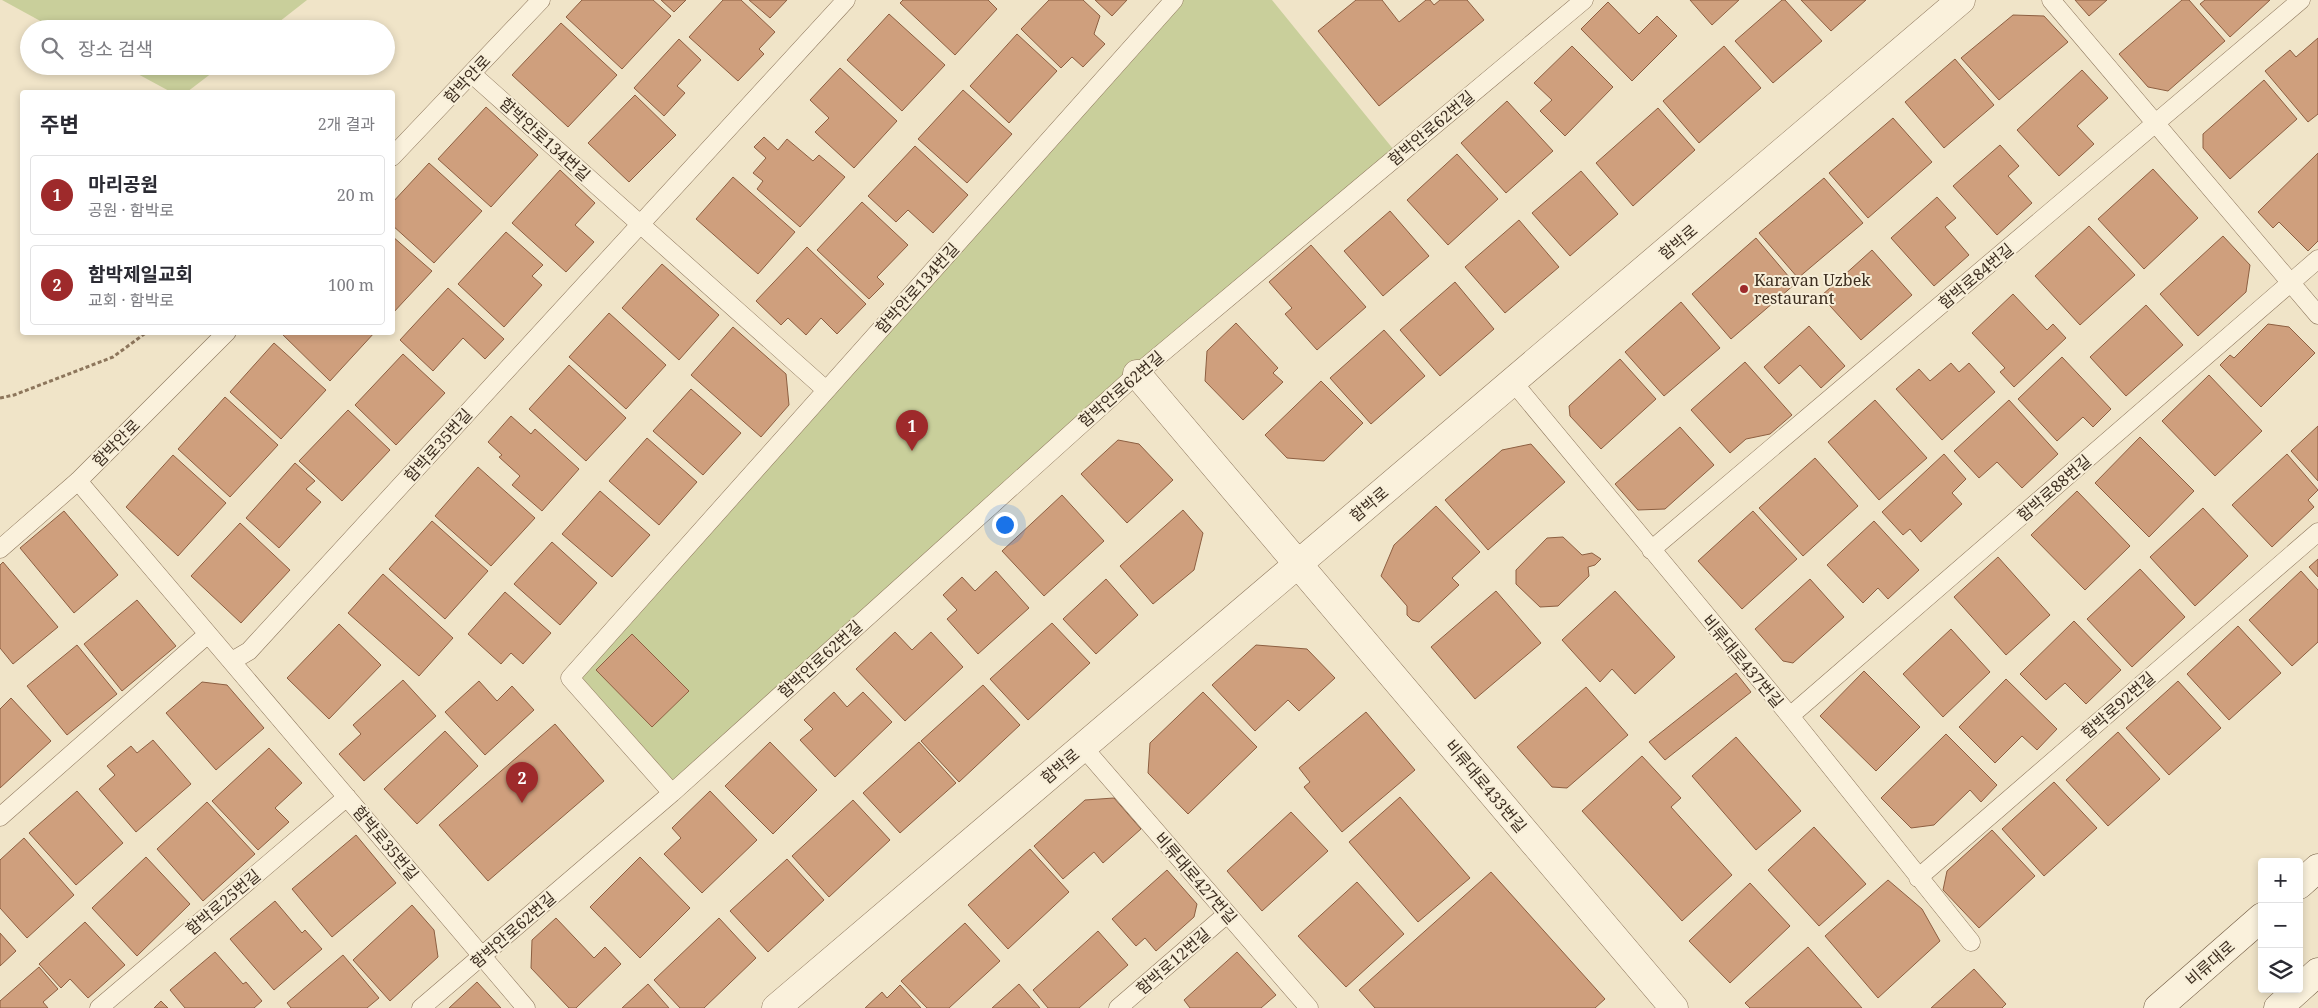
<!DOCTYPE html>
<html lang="ko">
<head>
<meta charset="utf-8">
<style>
  :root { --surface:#fff; --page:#f7f7f7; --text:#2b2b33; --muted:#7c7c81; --line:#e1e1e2; --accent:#9e2a2b }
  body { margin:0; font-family:"Noto Serif","Noto Sans KR",serif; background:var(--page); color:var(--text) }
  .controls { position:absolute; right:15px; bottom:15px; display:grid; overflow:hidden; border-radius:5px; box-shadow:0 2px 8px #0003 }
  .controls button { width:45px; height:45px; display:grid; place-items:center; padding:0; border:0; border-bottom:1px solid var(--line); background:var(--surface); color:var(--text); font:25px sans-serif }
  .you { position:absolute; left:1004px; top:524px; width:18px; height:18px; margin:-12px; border:4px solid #fff; border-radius:50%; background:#1a73e8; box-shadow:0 0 0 8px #1a73e833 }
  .badge { display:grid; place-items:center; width:32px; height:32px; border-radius:50%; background:var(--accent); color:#fff; font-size:16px; font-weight:700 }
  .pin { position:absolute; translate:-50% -41px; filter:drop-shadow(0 1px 2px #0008) }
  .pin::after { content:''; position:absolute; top:26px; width:18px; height:15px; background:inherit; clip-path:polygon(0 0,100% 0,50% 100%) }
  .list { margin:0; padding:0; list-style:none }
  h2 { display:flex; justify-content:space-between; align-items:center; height:65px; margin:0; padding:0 20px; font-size:21px }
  h2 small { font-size:16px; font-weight:400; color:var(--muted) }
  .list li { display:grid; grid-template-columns:32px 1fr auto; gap:15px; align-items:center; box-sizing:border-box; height:80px; margin:0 10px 10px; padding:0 10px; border:1px solid var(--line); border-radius:5px }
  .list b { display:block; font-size:19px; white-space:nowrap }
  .list p { margin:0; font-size:16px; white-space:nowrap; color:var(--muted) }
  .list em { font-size:16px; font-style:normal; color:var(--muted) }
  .icon { flex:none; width:28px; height:28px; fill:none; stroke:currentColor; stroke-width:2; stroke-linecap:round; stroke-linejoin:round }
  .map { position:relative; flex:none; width:2318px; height:1008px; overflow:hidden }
  .search { position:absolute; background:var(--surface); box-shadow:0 2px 8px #0003; left:20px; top:20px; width:375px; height:55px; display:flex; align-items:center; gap:12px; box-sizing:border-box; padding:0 18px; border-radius:28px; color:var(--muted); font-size:19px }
  .panel { position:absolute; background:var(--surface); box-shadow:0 2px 8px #0003; left:20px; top:90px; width:375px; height:245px; border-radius:5px }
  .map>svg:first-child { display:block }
  .green { fill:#c9cf9b }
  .building { fill:#cf9f7d; stroke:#8d5f41 }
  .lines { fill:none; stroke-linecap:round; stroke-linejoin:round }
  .lane-casing { stroke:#8d765c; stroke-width:19 }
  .street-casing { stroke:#8d765c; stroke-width:29 }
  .secondary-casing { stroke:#6f573f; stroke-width:29 }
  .path { stroke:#8d765c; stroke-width:3; stroke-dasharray:4 2.5; stroke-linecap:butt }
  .lane { stroke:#faf1dc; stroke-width:18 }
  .street { stroke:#faf1dc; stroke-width:28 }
  .secondary { stroke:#faf1dc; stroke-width:28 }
  .poi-dot { fill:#9e2a2b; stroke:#f7eed8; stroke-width:2 }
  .labels { text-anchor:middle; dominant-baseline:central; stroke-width:4; stroke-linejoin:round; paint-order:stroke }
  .street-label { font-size:16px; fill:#3d2e20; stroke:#f7eed8 }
  .poi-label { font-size:16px; fill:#3d2e20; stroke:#f7eed8; text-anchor:start }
</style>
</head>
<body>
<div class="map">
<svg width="2318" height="1008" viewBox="0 0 2318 1008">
  <rect width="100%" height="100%" fill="#f0e4c8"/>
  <!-- green -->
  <path class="green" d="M2,0H307L270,29H55Z
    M1174,0H1272L1398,155L672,793L570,678Z
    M123,66H221L187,92H171Z"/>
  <!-- building -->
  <path class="building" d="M582,0H653L671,16L622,69L566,17Z
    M661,0H686L674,12Z
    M723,0H741L775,32L759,49L764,54L738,81L689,37Z
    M749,0H787L770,18Z
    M903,0H988L997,9L955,55L900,3Z
    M1049,0H1083L1100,16L1094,34L1105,44L1083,67L1072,57L1061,68L1021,29Z
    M1095,0H1127L1112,16Z
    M1356,0H1382L1399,22L1426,0H1430L1434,5L1440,0H1467L1484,20L1379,106L1318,31Z
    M1690,0H1739L1712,25Z
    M1782,0H1785L1822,41L1773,83L1735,41Z
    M1801,0H1866L1831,31Z
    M2075,0H2107L2089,16Z
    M2182,0H2189L2225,41L2168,91L2148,87L2119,54Z
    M2205,0H2270L2230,37L2200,4Z
    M1608,2L1639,34L1657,16L1677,36L1632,81L1581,29Z
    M889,14L945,65L902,111L847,60Z
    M2013,15L2044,16L2068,42L1999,100L1961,58Z
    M561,23L617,75L568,127L512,75Z
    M1017,34L1057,71L1009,123L970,86Z
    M2318,38V114L2308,122L2265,71L2290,50L2296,57Z
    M679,39L701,60L677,86L685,93L664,116L634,88Z
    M1572,46L1613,87L1565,136L1540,111L1552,100L1534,83Z
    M1724,46L1761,88L1699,143L1663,101Z
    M1955,59L1994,105L1944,148L1905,102Z
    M840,68L897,121L854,168L815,132L829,118L810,100Z
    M2082,70L2108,98L2077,126L2094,144L2059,176L2017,130Z
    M2264,80L2297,119L2230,179L2203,148V134Z
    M963,90L1012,134L967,183L918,139Z
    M635,95L676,135L629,182L588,143Z
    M1507,101L1553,151L1506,193L1461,143Z
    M486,107L538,155L491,207L438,159Z
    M1658,108L1695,150L1633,206L1596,163Z
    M1893,118L1932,162L1868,218L1829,173Z
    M764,137L778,150L787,139L813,161L819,155L845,177L800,227L757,189L763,181L753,173L766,158L754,147Z
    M2000,145L2019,166L2008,176L2032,203L1997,235L1953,186Z
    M915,146L968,195L933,233L908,210L896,222L868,196Z
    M2318,153V241L2308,251L2279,222L2273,228L2258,212Z
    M1457,154L1498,199L1448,245L1407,200Z
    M429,163L482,211L434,263L392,225V203Z
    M2153,169L2198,218L2144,269L2098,219Z
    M560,170L595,203L575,225L594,242L566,272L512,223Z
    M1581,171L1618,214L1570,256L1532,213Z
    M733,177L795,232L758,274L696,219Z
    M1824,178L1863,223L1798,278L1759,233Z
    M1937,197L1956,218L1945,227L1969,255L1934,286L1891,238Z
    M862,202L908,245L877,277L884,284L869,299L817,250Z
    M1390,211L1429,256L1383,296L1344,251Z
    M1519,220L1559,267L1505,313L1465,267Z
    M2089,226L2135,275L2080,325L2035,276Z
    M506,232L543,265L532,276L542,285L504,327L458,284Z
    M392,236L432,271L392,314Z
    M2223,236L2250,265L2246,292L2198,336L2160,294Z
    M1756,238L1795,284L1731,339L1692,294Z
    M1311,245L1366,307L1317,350L1285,314L1292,308L1269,282Z
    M807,247L866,304L837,334L821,318L806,335L788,318L781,325L756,301Z
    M1872,250L1912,295L1861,340L1821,296Z
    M662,264L719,315L679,360L622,308Z
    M1455,282L1494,329L1440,376L1400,330Z
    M448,288L504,339L485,359L463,338L433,371L400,340Z
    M2013,294L2047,330L2053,324L2066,338L2014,387L2000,372L2005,368L1972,333Z
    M1681,302L1720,348L1664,396L1625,352Z
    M2146,305L2183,345L2126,396L2090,357Z
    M609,313L666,365L626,409L569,357Z
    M1236,323L1278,368L1273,373L1283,382L1243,420L1205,381L1207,351Z
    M2268,324L2289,327L2315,353L2261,407L2220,365L2230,355L2234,358Z
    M1809,326L1845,366L1821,388L1800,365L1779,384L1764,367Z
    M733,327L786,374L789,405L761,437L691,375Z
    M1384,330L1425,376L1371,424L1330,378Z
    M280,332H375L330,381Z
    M274,343L326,390L281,439L230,392Z
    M403,354L445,393L396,445L355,405Z
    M2062,357L2111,409L2093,427L2083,417L2057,441L2018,399Z
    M1620,359L1656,399L1601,449L1570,416L1569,406Z
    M1745,362L1792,415L1770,434L1746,439L1730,453L1691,410Z
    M1951,363L1959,372L1969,363L1995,392L1942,440L1896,389L1919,369L1930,381Z
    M569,365L626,418L586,461L529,409Z
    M2209,375L2262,431L2215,476L2162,421Z
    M1321,381L1363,423L1324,461L1287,458L1265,435Z
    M691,389L741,433L703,475L653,431Z
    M225,397L278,445L230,497L178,449Z
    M1875,400L1927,458L1879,500L1828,442Z
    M2009,400L2058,454L2022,488L1997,462L1979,478L1954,451Z
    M348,410L390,450L342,501L299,461Z
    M511,416L531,434L535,429L579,469L542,511L512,485L520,476L499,457L502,455L488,442Z
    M2318,426V481L2291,451Z
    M1680,427L1714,465L1665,509L1638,510L1615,484Z
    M2140,437L2194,491L2149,537L2095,483Z
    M647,438L697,482L659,525L609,481Z
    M1118,440L1139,444L1173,480L1127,523L1081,474Z
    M1531,444L1565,482L1488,550L1445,500L1502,450Z
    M1944,454L1966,479L1952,493L1962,504L1921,542L1910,529L1903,535L1882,512Z
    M2287,454L2318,490L2308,500L2314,507L2272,547L2232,505Z
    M173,455L226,503L178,556L126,507Z
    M1815,458L1858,506L1803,556L1759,508Z
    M295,463L315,481L306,489L321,502L279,548L246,518Z
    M478,467L535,518L491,566L435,516Z
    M600,491L650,535L612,577L562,534Z
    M2077,491L2130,546L2085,590L2031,535Z
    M1062,495L1104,541L1044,596L1002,551Z
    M1436,506L1480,552L1452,578L1459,585L1419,622L1412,620L1407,615V606L1381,576L1394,545Z
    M2203,508L2248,556L2195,606L2150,557Z
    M1183,510L1203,533L1194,570L1153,604L1120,566Z
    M64,511L118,575L74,613L20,548Z
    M1753,511L1797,559L1742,609L1698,561Z
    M432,521L488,571L445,619L389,569Z
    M1874,521L1919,570L1888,599L1878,588L1863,603L1827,565Z
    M240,523L290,570L241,623L191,576Z
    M1563,537L1582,555L1592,553L1601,559L1595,565L1588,567L1589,576L1558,606L1540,607L1516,584V570L1547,538Z
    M552,542L597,583L560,625L514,584Z
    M1998,557L2050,615L2006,655L1954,597Z
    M2318,559V577L2309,567Z
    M3,562L58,627L13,664L0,648V565Z
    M2140,569L2185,617L2132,667L2087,619Z
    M996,571L1029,608L978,654L947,619L957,610L943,595L962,577L975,591Z
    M2301,571L2318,590V642L2292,666L2249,620Z
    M383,574L453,638L419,676L348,613Z
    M1106,579L1138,615L1096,654L1063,619Z
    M1810,579L1844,617L1793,663L1783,661L1755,629Z
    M1496,591L1541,643L1475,699L1431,647Z
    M1615,591L1675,657L1635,694L1612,669L1600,682L1562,640Z
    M505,592L551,633L523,664L511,653L501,664L468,634Z
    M137,600L176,646L122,691L84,644Z
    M2074,621L2121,670L2086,704L2065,683L2046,700L2020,674Z
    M1052,623L1090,663L1028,720L990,679Z
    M339,624L381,665L329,719L287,678Z
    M2238,626L2281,673L2229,720L2187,674Z
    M1951,629L1990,672L1943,717L1903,674Z
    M895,632L912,650L931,632L963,667L905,721L856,669Z
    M632,634L689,691L652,727L596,670Z
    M77,645L117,694L67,735L27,686Z
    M1256,645L1307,649L1335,678L1299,711L1288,700L1255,731L1212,685Z
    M1864,671L1920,727L1876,771L1820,716Z
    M1736,673L1751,692L1665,760L1649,742Z
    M2006,679L2057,729L2037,750L2022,736L1995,763L1959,727Z
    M403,680L436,716L364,781L339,754L361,734L353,725Z
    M479,681L497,701L512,686L534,710L485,755L445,712Z
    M2178,681L2221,728L2169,775L2126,728Z
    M202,682L227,685L264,728L216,770L166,713Z
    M983,685L1020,725L959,782L921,741Z
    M1586,687L1628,735L1567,788L1552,787L1517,747Z
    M834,692L847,707L863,692L892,722L835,777L800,740L813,729L804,720Z
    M1203,692L1257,747L1188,814L1148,773L1150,743Z
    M11,698L51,741L0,788V709Z
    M1366,712L1415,770L1342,832L1304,787L1310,782L1299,768Z
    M555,724L604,781L488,881L439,825Z
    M445,731L478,766L417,824L384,789Z
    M2118,732L2160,779L2108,826L2066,780Z
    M1946,734L1997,785L1981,802L1970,790L1934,825L1911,828L1881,798Z
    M1736,737L1801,811L1756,850L1692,776Z
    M153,740L191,784L136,832L99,789L115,775L107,766L131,746L137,753Z
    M770,742L817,790L773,834L725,786Z
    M919,742L956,783L900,833L863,793Z
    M269,748L302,783L275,808L289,822L258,850L212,801Z
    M1642,756L1681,798L1671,807L1732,875L1682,921L1582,811Z
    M2054,782L2097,828L2044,876L2002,829Z
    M77,791L123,843L76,885L29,833Z
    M710,791L757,840L702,893L664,854L681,838L672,828Z
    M1400,797L1470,878L1418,922L1349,842Z
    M1114,798L1141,829L1103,863L1094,852L1063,879L1034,846L1085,800Z
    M853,800L890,840L829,897L792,856Z
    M207,802L255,854L203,901L157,849Z
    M1291,812L1328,851L1262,911L1227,871Z
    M1814,827L1866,884L1819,926L1768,870Z
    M1992,830L2035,876L1979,928L1943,890L1947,871Z
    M356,835L396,883L332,937L292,889Z
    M24,838L74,895L27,938L0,908V860Z
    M1030,849L1069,892L1008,949L968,905Z
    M146,857L190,904L137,956L92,908Z
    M640,857L690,908L640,958L590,907Z
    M787,859L824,900L768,952L730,911Z
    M1167,870L1197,904L1194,917L1156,951L1145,938L1136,946L1112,919Z
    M1491,872L1605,999L1595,1008H1375L1359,990Z
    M1888,880L1922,909L1940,941L1878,998L1825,936Z
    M1357,882L1404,934L1346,987L1298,936Z
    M1750,883L1790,926L1730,983L1689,941Z
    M275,901L302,933L305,930L322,949L274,990L230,939Z
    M412,905L434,930L438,957L390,1001L353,960Z
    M556,918L594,958L605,947L621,964L576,1008H569L531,968L532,940Z
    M719,918L756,958L704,1008H680L654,980Z
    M85,922L125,965L88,998L70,979L61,988L39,964Z
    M965,923L1000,961L949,1008H927L901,981Z
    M1098,931L1128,965L1079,1008H1048L1033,990Z
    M0,933L16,951L0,966Z
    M1808,947L1862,1008H1750L1745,1003Z
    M215,952L243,984L246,982L262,1001L254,1008H185L170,990Z
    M1237,952L1276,995L1261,1008H1190L1184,1000Z
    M343,955L379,998L367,1008H291L287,1003Z
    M39,967L58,989L43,1002L48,1008H0V1001Z
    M1974,969L2006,1004L2002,1008H1931Z
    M477,982L501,1008H449Z
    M648,984L669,1008H622Z
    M1019,984L1040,1008H992Z
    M900,985L921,1008H865L882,992L887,998Z
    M161,1001L168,1008H154Z"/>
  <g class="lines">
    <defs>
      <path id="lane" d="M2051,0L2318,315
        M472,74L826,390
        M392,157L541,0
        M1513,382L1790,716L1971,942
        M78,481L526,1008
        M0,549L78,481L227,332
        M1651,550L2301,0
        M232,661L249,651L846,0
        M1790,716L2318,259
        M1083,747L1309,1008
        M672,793L570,678L1174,0
        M0,817L208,634
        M1918,878L2318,532
        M99,1008L347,797
        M421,1008L672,793L1137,374L1584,0
        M1118,1008L1227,914"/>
      <path id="street" d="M1137,374L1674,1008
        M776,1008L1961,0"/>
      <path id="secondary" d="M2299,885L2318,868
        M2299,989L2318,972
        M2158,1008L2262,917
        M2278,1008L2299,989"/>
    </defs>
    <!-- lane casing -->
    <use href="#lane" class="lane-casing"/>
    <!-- street casing -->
    <use href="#street" class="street-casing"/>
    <!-- secondary casing -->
    <use href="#secondary" class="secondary-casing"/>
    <!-- path -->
    <path class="path" d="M0,398L14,395L113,357L147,332"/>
    <!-- lane -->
    <use href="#lane" class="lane"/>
    <!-- street -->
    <use href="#street" class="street"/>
    <!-- secondary -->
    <use href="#secondary" class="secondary"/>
  </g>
  <!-- markers -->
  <circle class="poi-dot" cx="1744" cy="289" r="5"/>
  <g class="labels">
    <!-- street labels -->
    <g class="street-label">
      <text transform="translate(467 79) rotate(-47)">함박안로</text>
      <text transform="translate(1431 128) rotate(-40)">함박안로62번길</text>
      <text transform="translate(545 139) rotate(42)">함박안로134번길</text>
      <text transform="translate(1678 242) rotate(-40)">함박로</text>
      <text transform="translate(1976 276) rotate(-40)">함박로84번길</text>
      <text transform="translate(917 288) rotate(-48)">함박안로134번길</text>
      <text transform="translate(1121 389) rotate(-41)">함박안로62번길</text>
      <text transform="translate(116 443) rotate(-45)">함박안로</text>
      <text transform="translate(438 445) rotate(-48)">함박로35번길</text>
      <text transform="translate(2054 488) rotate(-41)">함박로88번길</text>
      <text transform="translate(1369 504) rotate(-40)">함박로</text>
      <text transform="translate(820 659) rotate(-42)">함박안로62번길</text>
      <text transform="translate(1743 661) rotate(50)">비류대로437번길</text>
      <text transform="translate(2118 705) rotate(-41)">함박로92번길</text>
      <text transform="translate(1060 766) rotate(-40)">함박로</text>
      <text transform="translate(1486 786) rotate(50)">비류대로433번길</text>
      <text transform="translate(386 843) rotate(50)">함박로35번길</text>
      <text transform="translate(1196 878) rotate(49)">비류대로427번길</text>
      <text transform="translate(223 902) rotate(-40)">함박로25번길</text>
      <text transform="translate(513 930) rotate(-41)">함박안로62번길</text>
      <text transform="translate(1173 961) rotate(-41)">함박로12번길</text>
      <text transform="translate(2210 963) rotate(-41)">비류대로</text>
    </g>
    <!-- poi labels -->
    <g class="poi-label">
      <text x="1754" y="280">Karavan Uzbek<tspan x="1754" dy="18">restaurant</tspan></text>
    </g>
  </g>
</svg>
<div class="controls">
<button>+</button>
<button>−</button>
<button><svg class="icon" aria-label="layers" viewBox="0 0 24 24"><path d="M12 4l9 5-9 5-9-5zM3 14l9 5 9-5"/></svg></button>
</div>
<div class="you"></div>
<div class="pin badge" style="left:912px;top:451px">1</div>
<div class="pin badge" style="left:522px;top:803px">2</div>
<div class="search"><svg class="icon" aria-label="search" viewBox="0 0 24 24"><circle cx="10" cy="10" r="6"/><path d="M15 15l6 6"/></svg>장소 검색</div>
<section class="panel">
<h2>주변<small>2개 결과</small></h2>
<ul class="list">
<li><span class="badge">1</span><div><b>마리공원</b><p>공원 · 함박로</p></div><em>20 m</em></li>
<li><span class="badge">2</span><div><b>함박제일교회</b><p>교회 · 함박로</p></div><em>100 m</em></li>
</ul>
</section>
</div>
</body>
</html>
